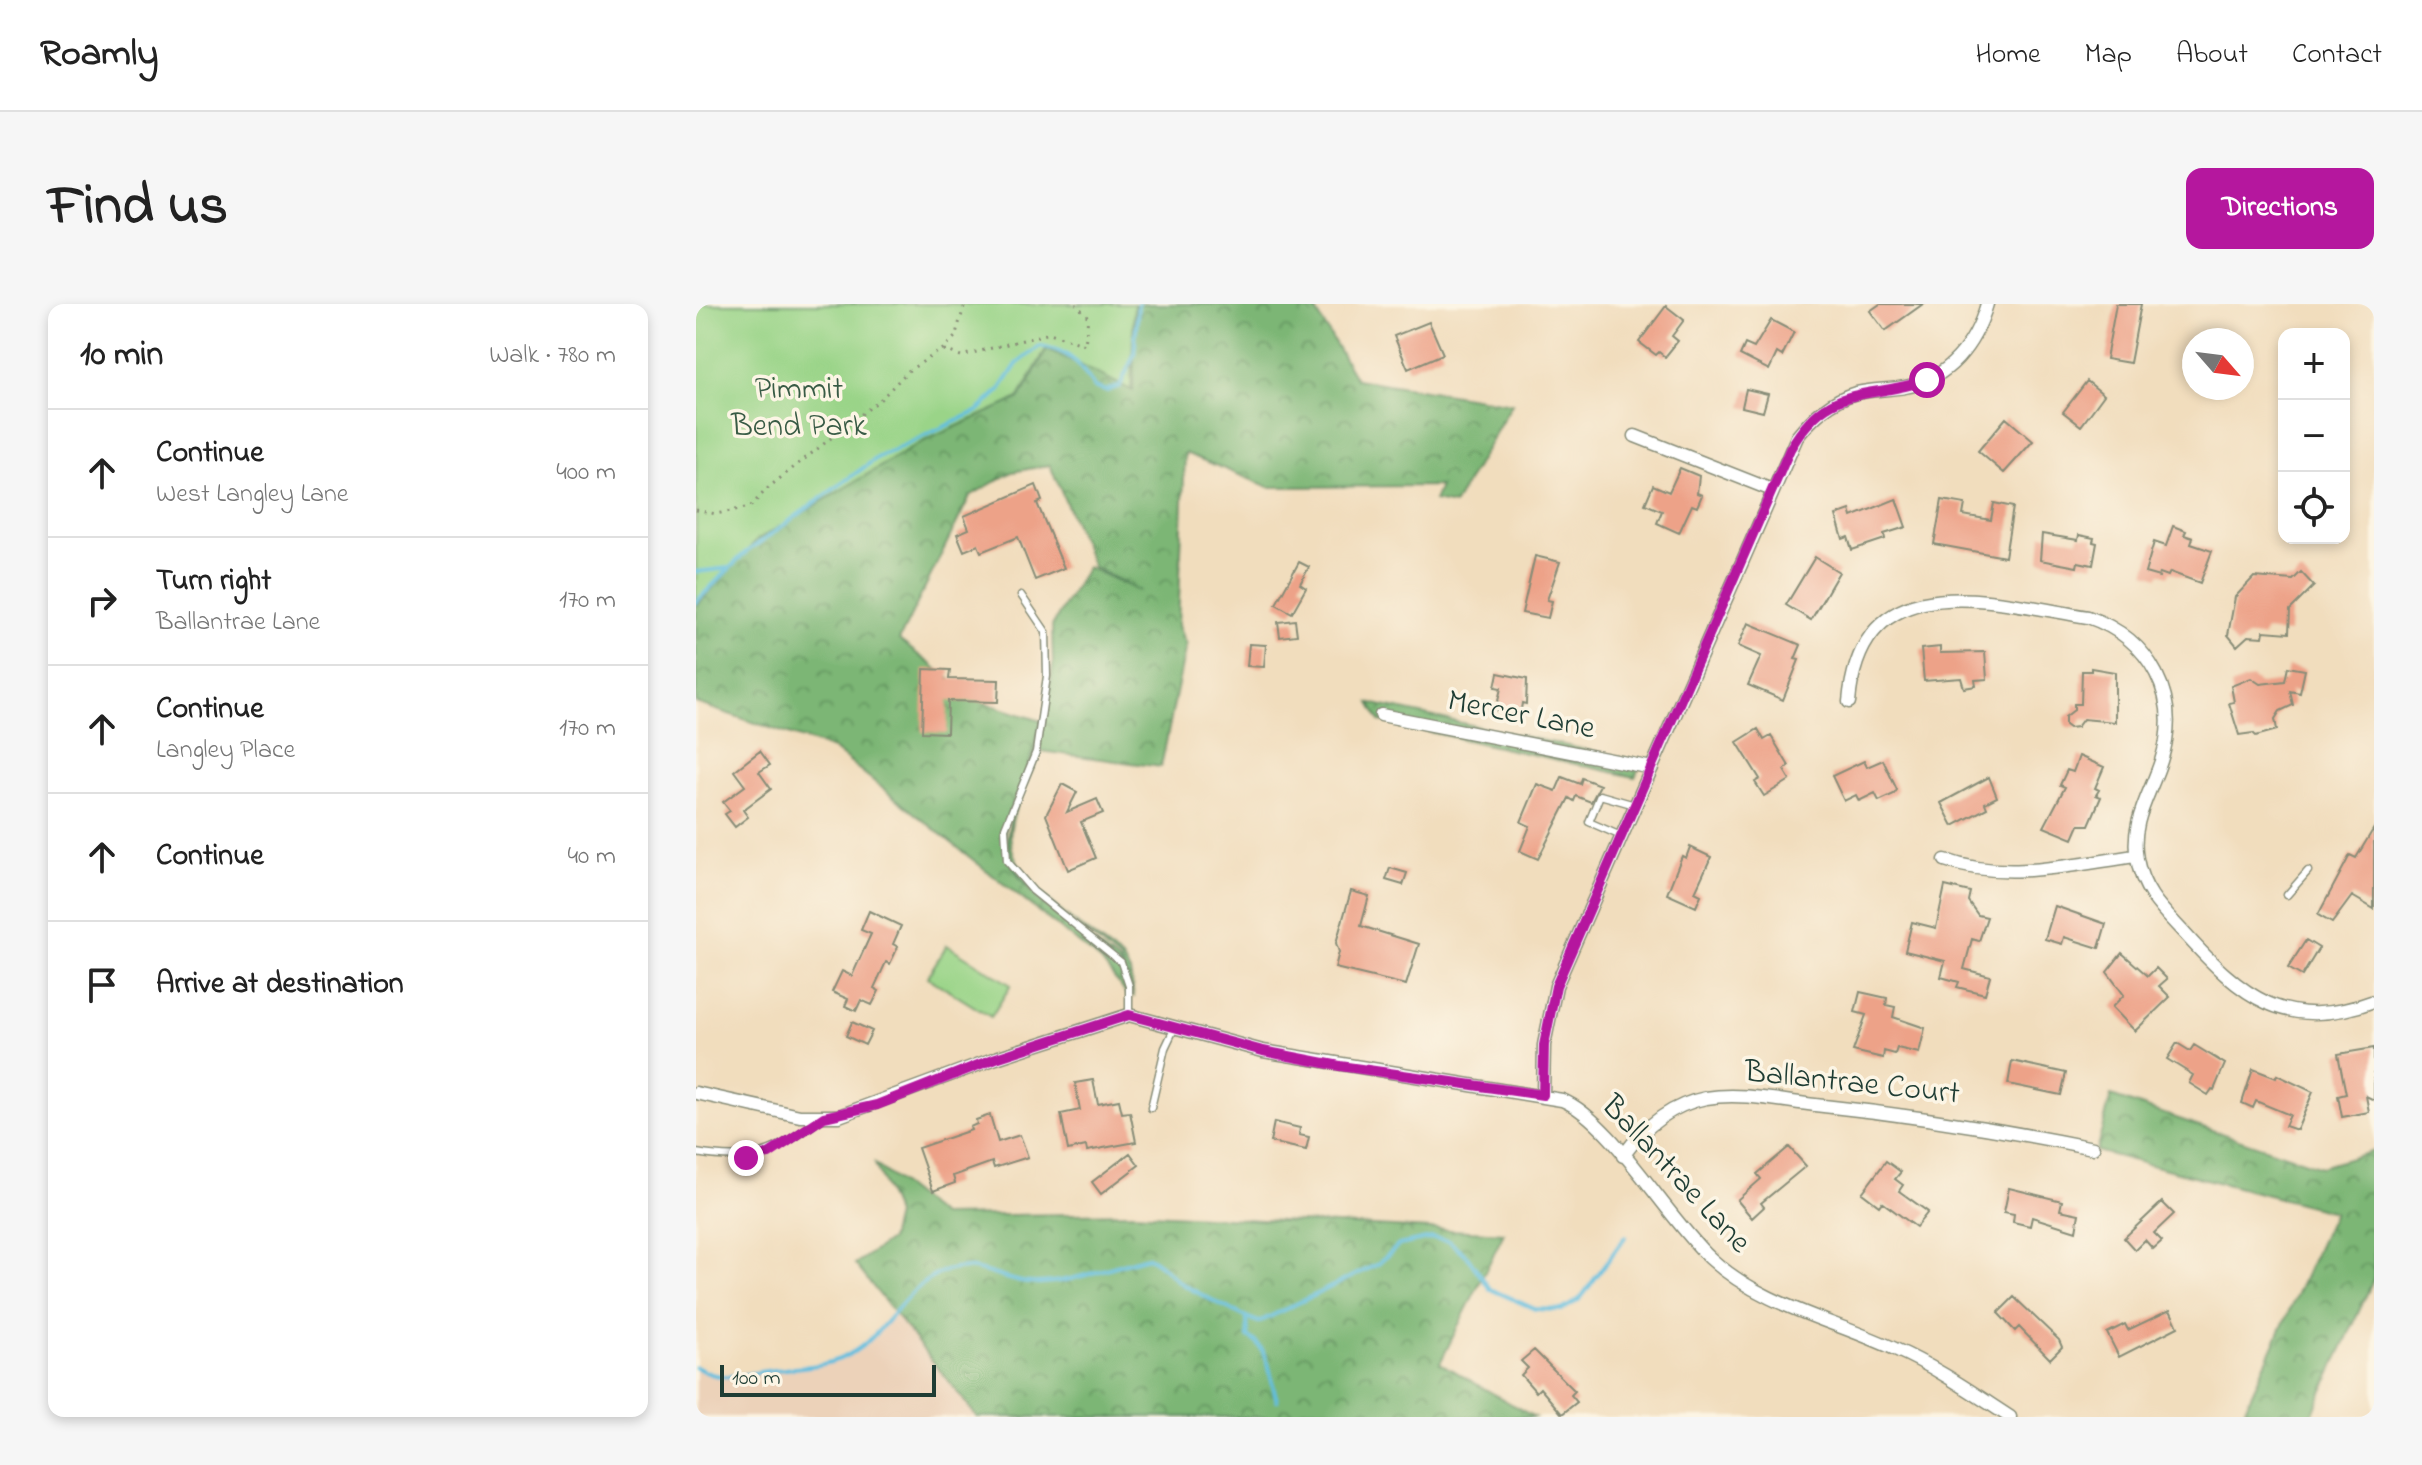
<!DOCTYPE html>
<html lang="en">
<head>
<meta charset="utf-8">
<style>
  :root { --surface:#fff; --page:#f6f6f6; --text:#222; --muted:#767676; --line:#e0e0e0; --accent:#b5179e }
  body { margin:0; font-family:"Indie Flower",sans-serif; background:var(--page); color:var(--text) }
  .controls { position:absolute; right:24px; top:24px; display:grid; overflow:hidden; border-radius:16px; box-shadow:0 4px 12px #0003 }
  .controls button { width:72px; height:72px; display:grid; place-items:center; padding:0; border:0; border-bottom:2px solid var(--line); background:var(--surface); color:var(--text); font:40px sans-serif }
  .compass { position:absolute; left:1486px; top:24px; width:72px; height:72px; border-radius:50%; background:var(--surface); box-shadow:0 4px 12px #0003; rotate:118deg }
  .scale { position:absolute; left:24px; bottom:20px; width:216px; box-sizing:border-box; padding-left:8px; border:4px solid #1f3d34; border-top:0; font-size:22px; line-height:28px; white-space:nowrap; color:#1f3d34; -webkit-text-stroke:6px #fcf5e5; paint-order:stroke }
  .stop { position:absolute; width:24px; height:24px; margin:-18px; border:6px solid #b5179e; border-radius:50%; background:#fff }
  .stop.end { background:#b5179e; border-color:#fff; box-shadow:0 2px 8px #0008 }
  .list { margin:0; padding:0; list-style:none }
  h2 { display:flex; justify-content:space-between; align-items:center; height:104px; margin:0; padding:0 32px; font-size:34px }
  h2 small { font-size:26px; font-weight:400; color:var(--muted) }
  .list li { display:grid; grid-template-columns:52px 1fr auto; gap:24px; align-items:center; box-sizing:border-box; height:128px; padding:0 32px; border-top:2px solid var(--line) }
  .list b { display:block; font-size:30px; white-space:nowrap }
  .list p { margin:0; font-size:26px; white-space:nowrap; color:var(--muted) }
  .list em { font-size:26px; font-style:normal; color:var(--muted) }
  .icon { flex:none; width:44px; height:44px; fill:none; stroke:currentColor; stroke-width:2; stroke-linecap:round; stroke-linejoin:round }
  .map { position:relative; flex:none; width:1678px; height:1113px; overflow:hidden; border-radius:16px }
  header { display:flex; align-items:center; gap:48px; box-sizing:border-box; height:112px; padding:0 40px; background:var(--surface); border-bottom:2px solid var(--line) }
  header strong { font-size:38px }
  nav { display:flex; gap:44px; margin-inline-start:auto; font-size:28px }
  .intro { display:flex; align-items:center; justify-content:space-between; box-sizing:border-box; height:192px; padding:0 48px }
  h1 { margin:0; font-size:56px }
  .button { padding:20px 36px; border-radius:16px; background:var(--accent); color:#fff; font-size:28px; font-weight:700 }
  main { display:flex; gap:48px; padding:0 48px }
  aside { flex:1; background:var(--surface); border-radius:16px; box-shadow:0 4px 12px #0003 }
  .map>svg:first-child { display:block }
  .built { fill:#ecd2b9 }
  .green { fill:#9ad488; stroke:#5c885e; stroke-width:2 }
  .forest { fill:url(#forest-crowns); stroke:#4d7a54; stroke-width:2 }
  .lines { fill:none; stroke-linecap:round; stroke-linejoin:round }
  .stream { stroke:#61bedf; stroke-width:4 }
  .building { fill:#eda288 }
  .lane-casing { stroke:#888d78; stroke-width:9 }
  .street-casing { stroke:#888d78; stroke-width:15 }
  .path { stroke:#888d78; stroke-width:3; stroke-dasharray:2 6; stroke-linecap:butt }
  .lane { stroke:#fff; stroke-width:6 }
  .street { stroke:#fff; stroke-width:12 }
  .route { stroke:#b5179e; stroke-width:10 }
  .labels { text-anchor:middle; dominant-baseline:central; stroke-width:7; stroke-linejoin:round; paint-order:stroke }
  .park-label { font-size:32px; fill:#385b45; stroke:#fcf5e5 }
  .street-label { font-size:32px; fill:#1f3d34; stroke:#fcf5e5 }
</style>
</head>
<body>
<header>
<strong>Roamly</strong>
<nav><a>Home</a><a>Map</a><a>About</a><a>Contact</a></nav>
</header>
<div class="intro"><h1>Find us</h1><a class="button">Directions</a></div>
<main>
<aside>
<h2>10 min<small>Walk · 780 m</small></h2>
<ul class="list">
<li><svg class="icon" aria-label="ahead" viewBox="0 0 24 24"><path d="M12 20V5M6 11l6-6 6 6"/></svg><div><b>Continue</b><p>West Langley Lane</p></div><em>400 m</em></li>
<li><svg class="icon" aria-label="right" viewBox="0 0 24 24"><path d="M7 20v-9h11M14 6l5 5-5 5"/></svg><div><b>Turn right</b><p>Ballantrae Lane</p></div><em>170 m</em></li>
<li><svg class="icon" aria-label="ahead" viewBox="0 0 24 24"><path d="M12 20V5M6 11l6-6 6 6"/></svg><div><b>Continue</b><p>Langley Place</p></div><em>170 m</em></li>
<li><svg class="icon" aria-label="ahead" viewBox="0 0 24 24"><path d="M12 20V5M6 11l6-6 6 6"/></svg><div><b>Continue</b></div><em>40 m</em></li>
<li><svg class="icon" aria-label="arrive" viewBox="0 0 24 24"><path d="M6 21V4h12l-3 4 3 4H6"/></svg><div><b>Arrive at destination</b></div></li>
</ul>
</aside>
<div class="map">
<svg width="1678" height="1113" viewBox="0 0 1678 1113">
  <defs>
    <pattern id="forest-crowns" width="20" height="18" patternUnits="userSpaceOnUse" patternTransform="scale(2)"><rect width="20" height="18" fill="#7bb674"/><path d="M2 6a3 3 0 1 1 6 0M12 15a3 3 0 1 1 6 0" fill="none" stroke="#649560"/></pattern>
  </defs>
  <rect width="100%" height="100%" fill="#fcf5e5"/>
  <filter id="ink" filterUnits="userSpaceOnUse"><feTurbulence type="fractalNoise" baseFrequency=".0125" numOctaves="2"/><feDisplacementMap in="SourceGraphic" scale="16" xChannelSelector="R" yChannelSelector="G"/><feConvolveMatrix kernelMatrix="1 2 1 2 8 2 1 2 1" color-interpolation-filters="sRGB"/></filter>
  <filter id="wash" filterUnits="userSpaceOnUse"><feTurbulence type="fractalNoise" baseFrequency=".006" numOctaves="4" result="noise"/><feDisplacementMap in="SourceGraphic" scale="32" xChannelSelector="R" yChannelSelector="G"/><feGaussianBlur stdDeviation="1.8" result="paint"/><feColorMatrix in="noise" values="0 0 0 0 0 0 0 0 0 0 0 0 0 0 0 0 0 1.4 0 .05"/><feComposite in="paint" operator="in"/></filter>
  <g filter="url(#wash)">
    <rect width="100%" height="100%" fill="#f1ddbd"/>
    <!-- built -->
    <path class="built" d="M198,1009L281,1113H0V1063L26,1073L136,1058L174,1035Z"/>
    <!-- green -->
    <path class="green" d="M0,0H438L435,87L350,45L323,93L89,233L0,319Z
      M251,641L315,681L295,713L231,673Z"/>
    <!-- forest -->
    <path class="forest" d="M439,0H616L660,75L816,100L758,201L738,197L744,182L573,183L489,149L482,322L490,341L465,463L344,447C335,472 319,498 315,523C306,577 389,624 426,654L434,668L438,694L424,656L327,577L315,558L311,536L314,514L332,473L350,409L357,362L356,322L391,263L444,287L397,263L354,161L316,168L274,192L203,336L283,397L345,417C340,437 335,457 327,477C322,490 314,503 310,516C294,577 381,625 422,658L428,670L432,692L405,657L137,445L0,399V302L61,236L226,138L324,94L351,45L437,87Z
      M674,399L945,458L939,473L684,417Z
      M1415,792L1625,863L1678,847V974L1615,1113H1545L1638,908L1400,847Z
      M179,860L245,912L437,909L808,929L744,1059L838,1113H634L626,1105L607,1106L593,1113H281L159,960L194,936L200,911Z"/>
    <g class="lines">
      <!-- stream -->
      <path class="stream" d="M0,268L33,264
        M0,298L49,249L181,154L282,107L304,86L321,60L344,42C373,46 383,59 398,83L410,87L424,82L438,51L442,0
        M551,1015L552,1033C576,1045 573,1074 581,1096
        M0,1063C22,1077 40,1072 64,1068C97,1062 130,1066 159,1047C192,1026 212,979 250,967C281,957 303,977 333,979C376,981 412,962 452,953C466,960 471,968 482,977C489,983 554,1016 563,1018L682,960L703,941L736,934L753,937L771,952L794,985L839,1005L866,1006L884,995L929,933"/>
    </g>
    <g id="blocks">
      <!-- building -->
      <path class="building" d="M1184,0H1227L1189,27L1174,7Z
        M1420,0H1445L1434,59L1410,55Z
        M970,2L988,16L976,32L982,37L969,53L963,48L960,51L943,38Z
        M1075,16L1098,28L1086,52L1081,49L1073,66L1044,51L1049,40L1058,44Z
        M733,18L747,50L712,65L698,32Z
        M1391,77L1408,91L1385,122L1367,108Z
        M1050,85L1072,90L1067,108L1046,103Z
        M1310,114L1337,137L1308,169L1282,147Z
        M984,164L1003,172L1001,189L1006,191L1001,203L996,201L983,229L961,219L966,207L949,200L957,181L973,188Z
        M340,181L346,197L341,199L368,264L339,276L322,233L285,248L282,241L268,247L261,230L273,225L268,212Z
        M1200,195L1210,223L1188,230L1189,235L1156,246L1152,233L1147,235L1140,211L1154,206L1156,213Z
        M1246,196L1269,200L1267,211L1295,216L1298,199L1317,203L1309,253L1238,240Z
        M1477,222L1490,227L1488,231L1497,234L1495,240L1516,247L1504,279L1474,268L1472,272L1464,269L1463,273L1449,269L1458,238L1470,242Z
        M1346,230L1382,236L1383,231L1398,234L1397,238L1401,239L1397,261L1382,258L1381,263L1344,256Z
        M839,252L864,258L851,296L856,297L852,314L826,309Z
        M1119,253L1143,268L1115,316L1090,301Z
        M603,258L613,263L604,280L610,284L596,309L580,300Z
        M1605,268L1618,282L1594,306L1593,329L1568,327L1567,333L1552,332L1541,342L1532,331L1539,293L1558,273L1597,276Z
        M599,316L601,331L584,333L582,318Z
        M1052,319L1105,341L1099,355L1103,356L1087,396L1052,381L1065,352L1042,342Z
        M553,340L570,341L568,363L551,362Z
        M1244,343V349L1289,348L1291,375L1279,376L1280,382L1268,384L1265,374L1228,377L1225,345Z
        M1592,363L1609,366L1604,389L1594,387L1597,401L1584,407L1579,415L1581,426L1560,432L1557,429L1543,431L1533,399L1538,398L1535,382L1555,374L1564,380L1589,377Z
        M1395,364L1419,368V418L1387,415L1381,423L1373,424L1369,421V413L1378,406V400H1385L1386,367H1395Z
        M228,365L254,366L253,375L303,376L302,398L252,397L251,429L226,428Z
        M802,369L831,375L830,400L826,399L824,411L800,406L805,384L799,383Z
        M1062,425L1068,436L1075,432L1093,462L1088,466L1094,476L1068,492L1059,478L1064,475L1041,438Z
        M64,447L74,461L63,468L75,485L47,506L52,513L39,523L29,510L34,507L27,498L49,482L38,467Z
        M1383,452L1408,463L1399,484L1403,486L1400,491L1405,493L1393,521H1383L1377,535L1348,523L1369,483L1364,481L1371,466L1377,468Z
        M1187,456L1201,486L1198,490L1183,497L1179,489L1163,497L1160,491L1148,497L1136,472L1168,457L1171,463Z
        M866,473L884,480L886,474L904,481L895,498L880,492L878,497L873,494L842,555L824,547L834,522L825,518L841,480L860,487Z
        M1293,473L1301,493L1289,499L1291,504L1257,522L1245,499Z
        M366,480L381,488L371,508L401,495L407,509L385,518L400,554L372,566L350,511Z
        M1678,524V605L1656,592L1636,619L1622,611L1654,551L1660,554Z
        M994,543L1015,553L999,588L1005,591L1000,603L971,590L986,552L990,554Z
        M694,564L711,569L707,581L690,576Z
        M1249,582L1274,588L1272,597L1282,611L1291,613L1283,637L1276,635L1268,665L1294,672L1289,690L1261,683L1263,678L1245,673L1249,657L1209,647L1216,618L1240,624Z
        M655,587L673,592L665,622L723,640L710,681L639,664L643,648L640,639Z
        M1359,602L1410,620L1403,644L1368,633L1366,640L1349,635Z
        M173,607L205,622L197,640L202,643L194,660L190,658L178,684L183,687L176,701L165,696L160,707L149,702L152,695L136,688L146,667L156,672L175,630L165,626Z
        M1610,636L1623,644L1606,672L1592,664Z
        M1426,649L1452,672L1460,664L1471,675L1463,682L1474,693L1439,727L1416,703L1428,691L1411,668Z
        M1164,688L1191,694L1190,701L1199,703L1197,713L1229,724L1223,749L1201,744L1199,750L1188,747L1187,754L1157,747L1170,711L1159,708Z
        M156,718L176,727L169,741L150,732Z
        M1481,739L1494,747L1498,741L1529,760L1518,786L1516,785L1512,791L1493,779L1497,771L1471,755Z
        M1678,744V796L1670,792L1673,808L1646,813L1642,792L1650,790L1642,750Z
        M1316,757L1370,769L1365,791L1312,780Z
        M1557,765L1580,774L1581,771L1617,788L1601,826L1589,822L1594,811L1560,797L1557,804L1546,799Z
        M397,776L402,800L423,796L426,809L434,808L440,838L391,847L390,842L372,846L365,810L384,806L379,779Z
        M294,811L302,838L324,831L332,853L298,864L296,858L257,872L259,879L237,887L222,844L275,826L274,823L281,820L280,816Z
        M578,818L604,824L603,831L613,833L610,846L574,838Z
        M1093,843L1110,862L1065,899L1068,903L1056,914L1041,896L1065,875L1061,870Z
        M434,849L443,861L405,890L396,878Z
        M1190,857L1205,868L1199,875L1207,881L1203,887L1232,908L1220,923L1186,898L1183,902L1166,889Z
        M1313,884L1366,897L1364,906L1383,910L1380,927L1336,913L1334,922L1317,918L1318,910L1308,908Z
        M1466,898L1478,910L1458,929L1466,937L1457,945L1449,936L1439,946L1428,934Z
        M1318,993L1363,1036L1366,1043L1354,1055L1323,1023L1319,1027L1302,1009Z
        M1474,1006L1482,1023L1423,1053L1411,1029L1429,1020L1432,1026Z
        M838,1046L879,1087L875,1091L881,1098L866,1110L844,1084L840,1088L825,1071L832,1064L825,1057Z"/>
    </g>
  </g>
  <g filter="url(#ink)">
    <use href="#blocks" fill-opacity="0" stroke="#888d78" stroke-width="2"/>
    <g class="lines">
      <defs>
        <path id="lane" d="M325,291L350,328L351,372L340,448L309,524L311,557L337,587L425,658L433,682V711
          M925,532L893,518L904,491L939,501
          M1591,591L1612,567
          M455,804L469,744L479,723
          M0,849C58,859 78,849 125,815"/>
        <path id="street" d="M939,132L1076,186
          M1153,398C1165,256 1298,298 1392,313C1455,335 1486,393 1465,457C1454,491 1434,518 1441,555C1447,589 1468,607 1489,630C1545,692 1590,730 1678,697
          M685,411L956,464
          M1249,556C1309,578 1379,560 1440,552
          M0,789L104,812H143L300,754L433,711L567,747L866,796C914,815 972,915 1014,954C1066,1002 1137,1016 1199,1045C1240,1063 1277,1089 1314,1113
          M847,791L848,741L860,682L1101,133C1117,113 1135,96 1160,89C1176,85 1193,86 1209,83C1253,75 1279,41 1291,0
          M927,852C948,823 974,801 1010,794C1045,788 1084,797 1119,801C1214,811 1304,825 1397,844"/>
      </defs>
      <!-- lane casing -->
      <use href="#lane" class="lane-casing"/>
      <!-- street casing -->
      <use href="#street" class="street-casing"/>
      <!-- path -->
      <path class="path" d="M248,46L265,52L354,29L389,41L392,13L380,0
        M0,206L20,210L54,203L73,183L186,94L212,67L247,45L259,33L269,0"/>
      <!-- lane -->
      <use href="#lane" class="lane"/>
      <!-- street -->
      <use href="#street" class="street"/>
    </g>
  </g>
  <g class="lines" filter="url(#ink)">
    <!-- route -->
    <path class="route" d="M50,854L73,850L128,813L181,801L300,754L433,711L567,747L644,762L847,791L848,741L860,682L1094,145C1133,77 1169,97 1231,76"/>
  </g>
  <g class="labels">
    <!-- park labels -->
    <g class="park-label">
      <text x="103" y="86">Pimmit<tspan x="103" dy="37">Bend Park</tspan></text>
    </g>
    <!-- street labels -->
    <g class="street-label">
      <text transform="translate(825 412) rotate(11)">Mercer Lane</text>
      <text transform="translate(1156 780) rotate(6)">Ballantrae Court</text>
      <text transform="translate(979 871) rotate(47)">Ballantrae Lane</text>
    </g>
  </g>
</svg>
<div class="controls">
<button>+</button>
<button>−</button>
<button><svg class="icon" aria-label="locate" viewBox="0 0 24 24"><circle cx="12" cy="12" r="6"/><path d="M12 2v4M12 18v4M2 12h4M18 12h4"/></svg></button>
</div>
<svg class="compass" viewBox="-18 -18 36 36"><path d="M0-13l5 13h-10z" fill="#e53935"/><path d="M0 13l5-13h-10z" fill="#767676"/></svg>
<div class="scale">100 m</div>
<div class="stop" style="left:1231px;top:76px"></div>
<div class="stop end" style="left:50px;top:854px"></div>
</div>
</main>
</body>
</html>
